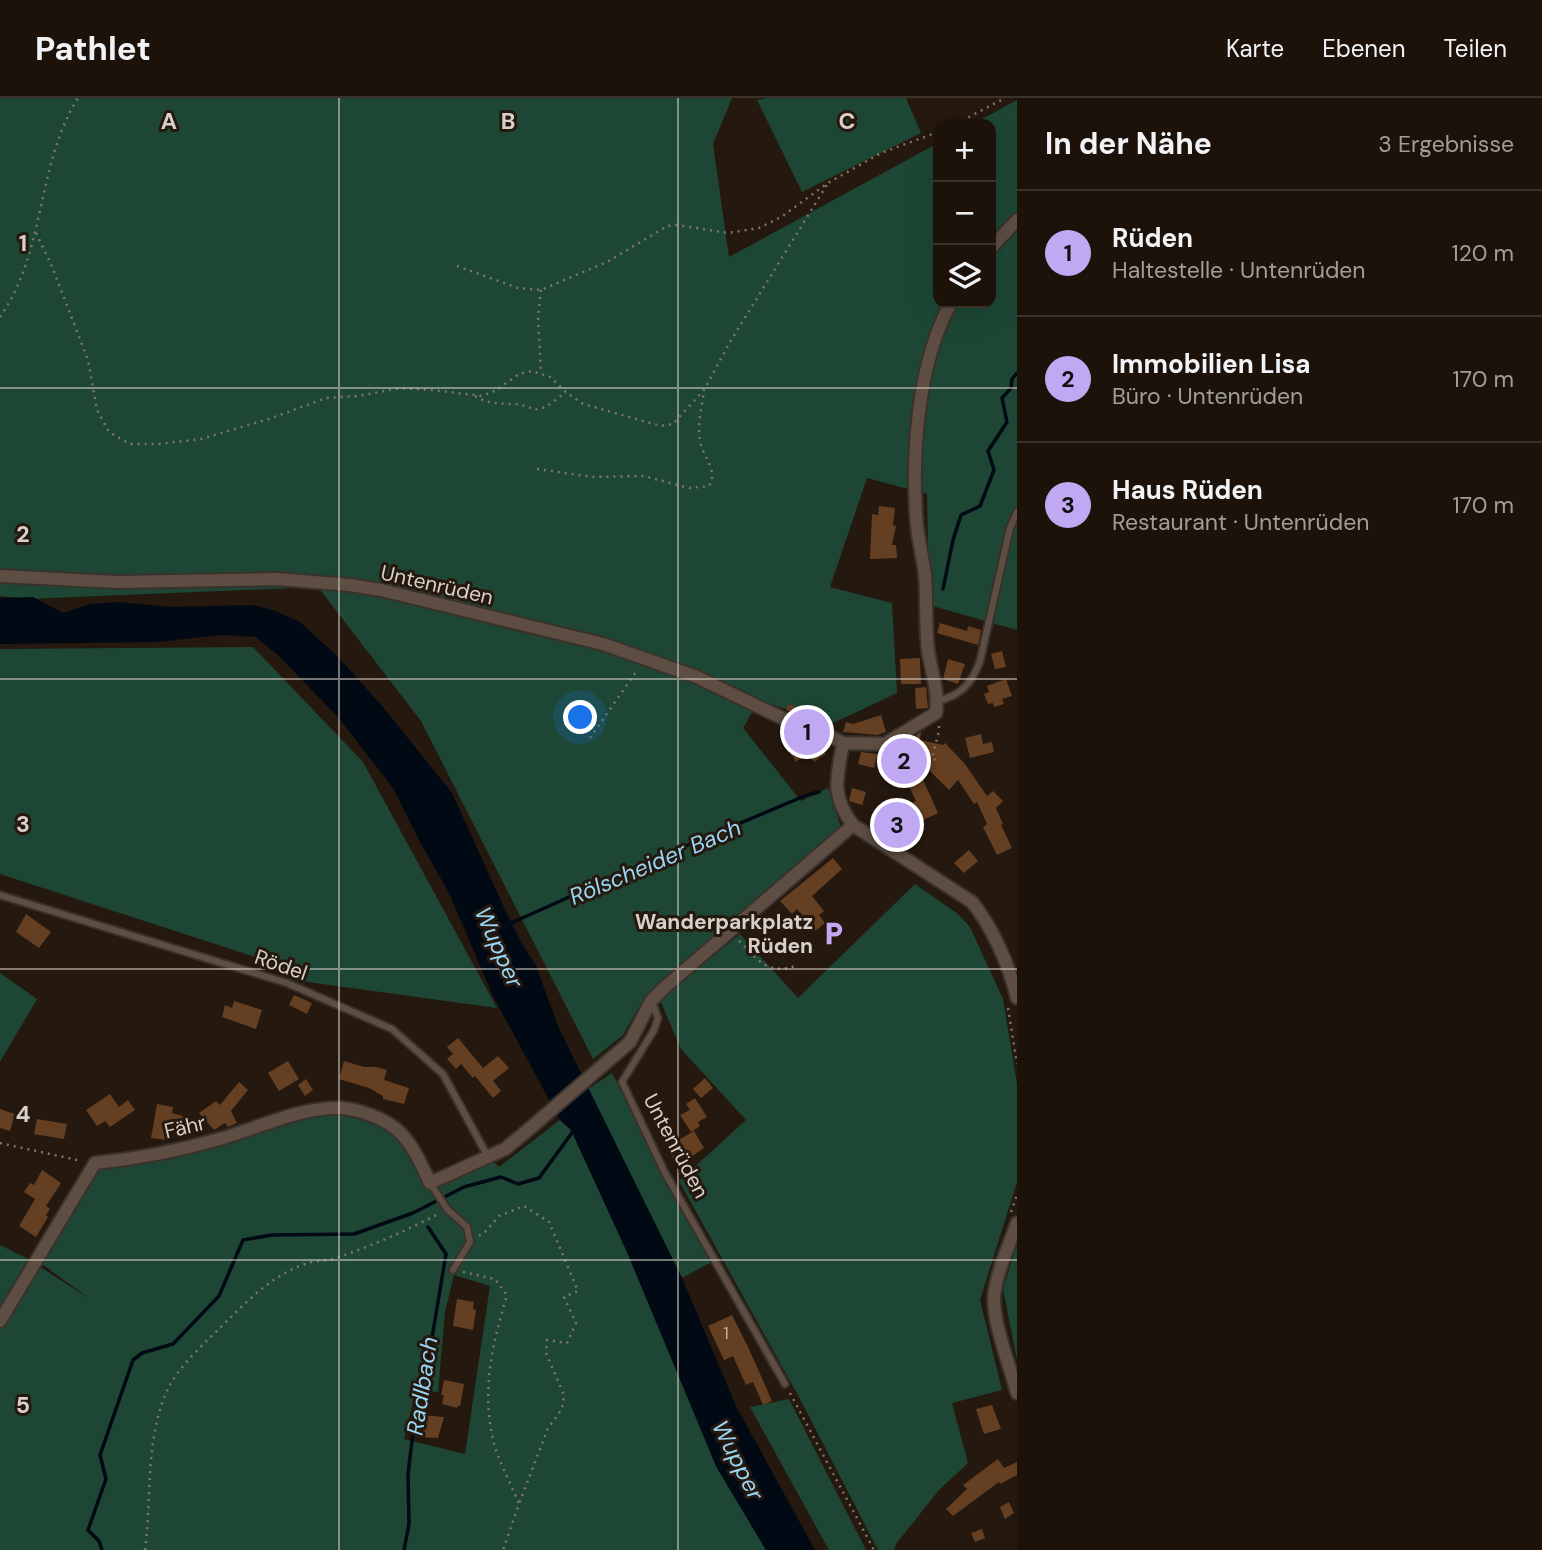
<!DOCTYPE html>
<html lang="de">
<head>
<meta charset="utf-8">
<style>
  :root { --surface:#1c120a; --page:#251b13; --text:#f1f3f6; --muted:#a09e9c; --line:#3a322b; --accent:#c1a8f3 }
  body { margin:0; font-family:"DM Sans",sans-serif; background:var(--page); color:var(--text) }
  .controls { position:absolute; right:21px; top:21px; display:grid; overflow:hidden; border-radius:14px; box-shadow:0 7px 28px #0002 }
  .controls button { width:63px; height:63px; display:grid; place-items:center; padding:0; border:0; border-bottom:2px solid var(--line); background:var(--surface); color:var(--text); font:35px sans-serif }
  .you { position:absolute; left:581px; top:620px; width:24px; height:24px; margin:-18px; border:5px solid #fff; border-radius:50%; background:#1a73e8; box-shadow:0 0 0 10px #1a73e833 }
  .badge { display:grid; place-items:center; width:46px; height:46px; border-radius:50%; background:var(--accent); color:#111; font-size:23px; font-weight:700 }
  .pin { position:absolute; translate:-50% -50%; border:4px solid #fff; box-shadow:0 2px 7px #0006 }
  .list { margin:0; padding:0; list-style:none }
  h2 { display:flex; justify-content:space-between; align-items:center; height:91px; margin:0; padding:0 28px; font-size:30px }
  h2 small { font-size:23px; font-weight:400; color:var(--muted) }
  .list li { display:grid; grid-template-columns:46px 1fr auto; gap:21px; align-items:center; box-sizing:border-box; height:126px; padding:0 28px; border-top:2px solid var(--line) }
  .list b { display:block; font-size:26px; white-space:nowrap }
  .list p { margin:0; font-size:23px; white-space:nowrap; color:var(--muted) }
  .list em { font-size:23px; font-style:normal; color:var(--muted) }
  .icon { flex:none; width:38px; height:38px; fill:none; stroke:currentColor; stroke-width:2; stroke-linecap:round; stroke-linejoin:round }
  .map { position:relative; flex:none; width:1017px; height:1452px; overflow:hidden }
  header { display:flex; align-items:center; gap:42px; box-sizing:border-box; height:98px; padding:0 35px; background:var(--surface); border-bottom:2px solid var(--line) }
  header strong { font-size:33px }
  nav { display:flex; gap:38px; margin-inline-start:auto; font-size:24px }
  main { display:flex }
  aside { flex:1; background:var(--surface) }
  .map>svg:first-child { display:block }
  .green { fill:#1d4734; fill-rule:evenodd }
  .water { fill:#000914 }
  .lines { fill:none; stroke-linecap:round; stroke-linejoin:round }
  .stream { stroke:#000914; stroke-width:3.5 }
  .building { fill:#643f22 }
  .service-casing { stroke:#3a312c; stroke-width:10 }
  .minor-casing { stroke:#3a312c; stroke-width:16 }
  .path { stroke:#7f746c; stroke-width:2.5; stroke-dasharray:2 5; stroke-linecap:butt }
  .service { stroke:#5d4d42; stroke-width:6 }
  .minor { stroke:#5d4d42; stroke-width:12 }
  .grid { fill:none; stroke:#d9d0c9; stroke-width:2; stroke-opacity:0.55 }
  .labels { text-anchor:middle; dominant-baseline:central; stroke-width:6; stroke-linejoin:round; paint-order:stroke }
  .number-label { font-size:18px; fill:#bcac9f }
  .street-label { font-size:21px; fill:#d9d0c9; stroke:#25180e }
  .poi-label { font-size:21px; font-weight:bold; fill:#d9d0c9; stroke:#25180e; text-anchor:end }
  .water-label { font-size:23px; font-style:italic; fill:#97d6f5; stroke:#25180e }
  .grid-label { font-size:23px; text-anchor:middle; font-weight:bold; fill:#d9d0c9; stroke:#25180e; stroke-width:6; stroke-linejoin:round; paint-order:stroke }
</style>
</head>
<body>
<header>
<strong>Pathlet</strong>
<nav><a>Karte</a><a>Ebenen</a><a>Teilen</a></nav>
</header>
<main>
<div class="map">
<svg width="1017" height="1452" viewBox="0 0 1017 1452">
  <rect width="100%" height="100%" fill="#25180e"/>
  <!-- green -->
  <path class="green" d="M0,0H732L713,46L729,159L938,45V205H991V26H973L1017,2V532L929,507L927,396L867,380L830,489L892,505L897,595L831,626L758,602L635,553L380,497L603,550L635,561L754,611L743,630L801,703L828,690L841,729L644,900L623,937L593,961L421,623L318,489L27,501L0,498Z
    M768,0H906L921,35L802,94L757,2Z
    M253,549L363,664L497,910L293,882L252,858L0,776V551Z
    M915,786L958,816L970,829L1003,901L1017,986V1084L980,1202L1002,1292L952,1305L968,1365L939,1392L896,1446L894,1452H878L799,1299L679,1083L746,1022L681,951L660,902L740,836L798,900Z
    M0,875L37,901L0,964Z
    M612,975L710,1165L682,1180L588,991Z
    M337,1014L388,1031L406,1049L430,1088L493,1063L499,1069L560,1022L571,1032L627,1154L716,1368L766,1452H0V1147L28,1161L90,1201L42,1166L99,1070ZM454,1177L490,1188L465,1356L404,1341L416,1292L438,1294L445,1214Z
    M1017,1146V1262L1003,1191Z
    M789,1301L866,1452H829L750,1309Z"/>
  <!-- water -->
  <path class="water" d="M33,499L63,515L90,506L120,504L170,509L253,507L276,513L300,524L338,559L383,609L452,695L507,816L522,846L536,868L558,928L577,967L682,1180L736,1308L815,1452H766L716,1368L627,1154L571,1032L560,1022L493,898L449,795L420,744L393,690L338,619L280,559L256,539L222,537L157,544L0,546V500Z"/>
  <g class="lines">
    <!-- stream -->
    <path class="stream" d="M943,491L953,442L961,417L980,408L994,372L988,353L1007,324L1002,300L1011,290L1012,281L1017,275
      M509,826L645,765L807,697L819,694
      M102,1452L99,1443L88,1432L106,1381L100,1357L133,1262L142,1255L173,1246L219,1198L243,1142L272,1137L354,1136L413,1115L464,1089L501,1079L518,1086L539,1080L574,1032
      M404,1452L409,1426L408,1376L415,1318L430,1252L446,1156L428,1129"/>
  </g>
  <!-- building -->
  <path class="building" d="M879,408L895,410L893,427L896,428L892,447H896L897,460L870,461L872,416L878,417Z
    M940,525L967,533L968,528L981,532L978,547L937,535Z
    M1002,553L1006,569L995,571L991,556Z
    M920,560L921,586H901L900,561Z
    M948,561L965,566L958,586L943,581Z
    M1006,581L1012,598L1002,601L1004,606L994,609L993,605L988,606L984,596L989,594L987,588Z
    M926,589L928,610L916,611L915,590Z
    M788,606L807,613L805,619L786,612Z
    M881,617L886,634L877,637L843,634L846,624L853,626Z
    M921,634L920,642L943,647L945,645L965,666L987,698L993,693L1003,703L996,710L1003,726L1001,727L1012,750L997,757L983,729L987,726L977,704L974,706L958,682L949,692L907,650L910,641Z
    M981,636L983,646L992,644L994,654L970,660L965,640Z
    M814,640L817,641L826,656L814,664L808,656L796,664L790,655Z
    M861,654L878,656L874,670L858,666Z
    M898,659L914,662L938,715L900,733L898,728L891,732L884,718L916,703L907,684L893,681Z
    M852,690L866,694L862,707L849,703Z
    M969,752L978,763L964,775L954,765Z
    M833,760L842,771L812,798L824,813L819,817L825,825L815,833L797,811L792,816L780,803Z
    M26,816L51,834L39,850L16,834Z
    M294,897L312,905L307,916L289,907Z
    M234,903L262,912L256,931L222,919L225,907L232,910Z
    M458,940L483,970L498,958L509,970L493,983L501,993L493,1000L475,978L473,980L461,966L456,971L447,961L453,956L447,949Z
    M288,963L299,981L279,993L268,975Z
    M344,963L364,969H376L387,972L384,982L409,990L404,1006L383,1001V998L369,990L339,981Z
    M705,980L713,990L701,1000L693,991Z
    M306,981L313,992L305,998L298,987Z
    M239,984L248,992L231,1013L237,1025L228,1029L225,1025L214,1032L199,1015L216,1003L220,1007Z
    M110,996L119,1009L128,1002L135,1012L110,1029L105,1023L97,1028L86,1012Z
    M695,1000L707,1019L698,1024L700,1028L691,1034L680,1017L690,1012L686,1006Z
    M157,1006L173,1009L172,1015L193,1021L188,1038L169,1032L167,1042L151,1040Z
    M0,1011L15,1016L10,1033L0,1030Z
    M37,1021L67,1026L64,1041L34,1036Z
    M694,1033L704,1050L678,1068L666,1049Z
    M42,1072L61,1085L46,1108L50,1111L46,1117L48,1119L36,1139L19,1128L35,1101L24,1094L30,1085L34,1087Z
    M457,1201L474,1204L473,1211L476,1212L473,1232L453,1228Z
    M732,1217L749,1251L772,1303L763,1307L753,1284L746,1287L733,1258L724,1262L708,1228Z
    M444,1282L464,1286L460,1308H458L457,1310L442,1306L444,1297H441Z
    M992,1307L1001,1331L984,1336L976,1311Z
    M421,1317L444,1319L438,1340L420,1339Z
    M998,1361L1004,1370L1017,1364V1377L1000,1386L999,1384L953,1418L946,1411L967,1391L963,1387Z
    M1009,1404L1014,1415L1005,1421L1000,1409Z
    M982,1431L985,1440L975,1444L971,1435Z"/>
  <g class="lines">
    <defs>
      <path id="service" d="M937,603C961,598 972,585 980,563L1010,430L1017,414
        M0,797L287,885L392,931L443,976L488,1059
        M652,904L658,920L654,932L622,984L665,1075L785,1286
        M430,1085L447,1111L467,1129L470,1144L453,1172"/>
      <path id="minor" d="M991,150L1017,122
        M0,478L117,484L277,481L350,487L381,492L603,546L697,579L782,620L822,634L843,645L885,646L936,615C939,593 931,573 928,552C925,527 927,501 925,477C923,461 919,445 917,429C911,361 917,265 951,205
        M843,645C837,680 830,697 853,727L972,804C993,830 1009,867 1017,900
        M1017,1125C1009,1148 996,1175 994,1199C993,1226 1010,1268 1017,1295
        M0,1223L95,1065C136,1061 177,1053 216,1042C257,1031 298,1009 341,1010C358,1011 383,1020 396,1031C412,1044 421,1066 430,1085L505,1051L528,1032L630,944L651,903L664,890L853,727"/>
    </defs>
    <!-- service casing -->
    <use href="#service" class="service-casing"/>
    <!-- minor casing -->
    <use href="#minor" class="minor-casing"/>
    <!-- path -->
    <path class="path" d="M956,26L1005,0
      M36,135L51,166L88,262L97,312L109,334L130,346H158L201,341L269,321L326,300L359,298L400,290L432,292L482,298L495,293L519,276L532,273L550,279L566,294L583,306L661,328L673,326L704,292L730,244L828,85
      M457,168L518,190L541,192L609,163L667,128L677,127L728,135L759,130L781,119L828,85L881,55L938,34
      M541,192L538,219L541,275
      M0,219C46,154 36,67 78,0
      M475,298C497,312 516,300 534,312L546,309L566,294
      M537,371L593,379L644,378L689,390L709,388C718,374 705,361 701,347C696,328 702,311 704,292
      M939,628V633L932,660L939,664
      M590,640L638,571
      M739,843C759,863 768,878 798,867
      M1008,910L1017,966
      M0,1045L82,1063
      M1011,1114L1017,1097
      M479,1138L486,1133L499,1118L524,1108L549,1124L578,1193L564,1199L576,1225L567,1245L547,1242L546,1255L564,1297L562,1311L548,1330L519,1406
      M463,1174L495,1181L507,1197C492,1247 481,1293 494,1346C500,1366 511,1386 519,1406L503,1452
      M790,1295L874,1452
      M145,1452C152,1399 145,1345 166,1295C176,1270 209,1241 228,1222C250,1200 275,1176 305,1166C314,1162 326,1164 336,1160C371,1148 406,1133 438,1116"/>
    <!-- service -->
    <use href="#service" class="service"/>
    <!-- minor -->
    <use href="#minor" class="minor"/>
  </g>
  <!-- grid -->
  <path class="grid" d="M339,0V1452M678,0V1452M0,290H1017M0,581H1017M0,871H1017M0,1162H1017"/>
  <!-- icons -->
  <defs>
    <symbol id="parking-bare" viewBox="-9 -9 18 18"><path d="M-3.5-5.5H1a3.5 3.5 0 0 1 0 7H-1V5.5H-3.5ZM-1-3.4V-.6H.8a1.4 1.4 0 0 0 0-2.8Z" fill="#c1a8f3" stroke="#25180e" stroke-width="2.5" paint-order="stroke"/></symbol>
  </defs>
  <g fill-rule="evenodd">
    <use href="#parking-bare" x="816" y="818" width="35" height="35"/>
  </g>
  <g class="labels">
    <!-- number labels -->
    <g class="number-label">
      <text x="726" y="1235">1</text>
    </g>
    <!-- street labels -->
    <g class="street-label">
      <text transform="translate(437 487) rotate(13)">Untenrüden</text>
      <text transform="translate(281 867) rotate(19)">Rödel</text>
      <text transform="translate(185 1029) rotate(-13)">Fähr</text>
      <text transform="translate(676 1048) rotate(62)">Untenrüden</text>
    </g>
    <!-- poi labels -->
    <g class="poi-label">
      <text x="813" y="824">Wanderparkplatz<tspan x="813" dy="24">Rüden</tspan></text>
    </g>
    <!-- water labels -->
    <g class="water-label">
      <text transform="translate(655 764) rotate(-23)">Rölscheider Bach</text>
      <text transform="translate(499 849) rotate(66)">Wupper</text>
      <text transform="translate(422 1288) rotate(-81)">Radlbach</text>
      <text transform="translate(738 1362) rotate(63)">Wupper</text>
    </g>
  </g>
  <g class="grid-label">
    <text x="169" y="31">A</text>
    <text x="508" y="31">B</text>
    <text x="847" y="31">C</text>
    <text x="23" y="153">1</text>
    <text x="23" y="444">2</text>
    <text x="23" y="734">3</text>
    <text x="23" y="1024">4</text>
    <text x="23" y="1315">5</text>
  </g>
</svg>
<div class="controls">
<button>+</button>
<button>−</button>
<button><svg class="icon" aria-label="layers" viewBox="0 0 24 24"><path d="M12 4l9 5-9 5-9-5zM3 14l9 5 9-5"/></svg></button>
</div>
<div class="you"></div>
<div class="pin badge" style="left:807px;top:634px">1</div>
<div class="pin badge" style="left:904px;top:663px">2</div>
<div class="pin badge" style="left:897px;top:727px">3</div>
</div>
<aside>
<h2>In der Nähe<small>3 Ergebnisse</small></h2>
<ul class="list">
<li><span class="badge">1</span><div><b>Rüden</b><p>Haltestelle · Untenrüden</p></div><em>120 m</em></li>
<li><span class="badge">2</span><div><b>Immobilien Lisa</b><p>Büro · Untenrüden</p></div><em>170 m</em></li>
<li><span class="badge">3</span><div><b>Haus Rüden</b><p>Restaurant · Untenrüden</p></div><em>170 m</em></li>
</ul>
</aside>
</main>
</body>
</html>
